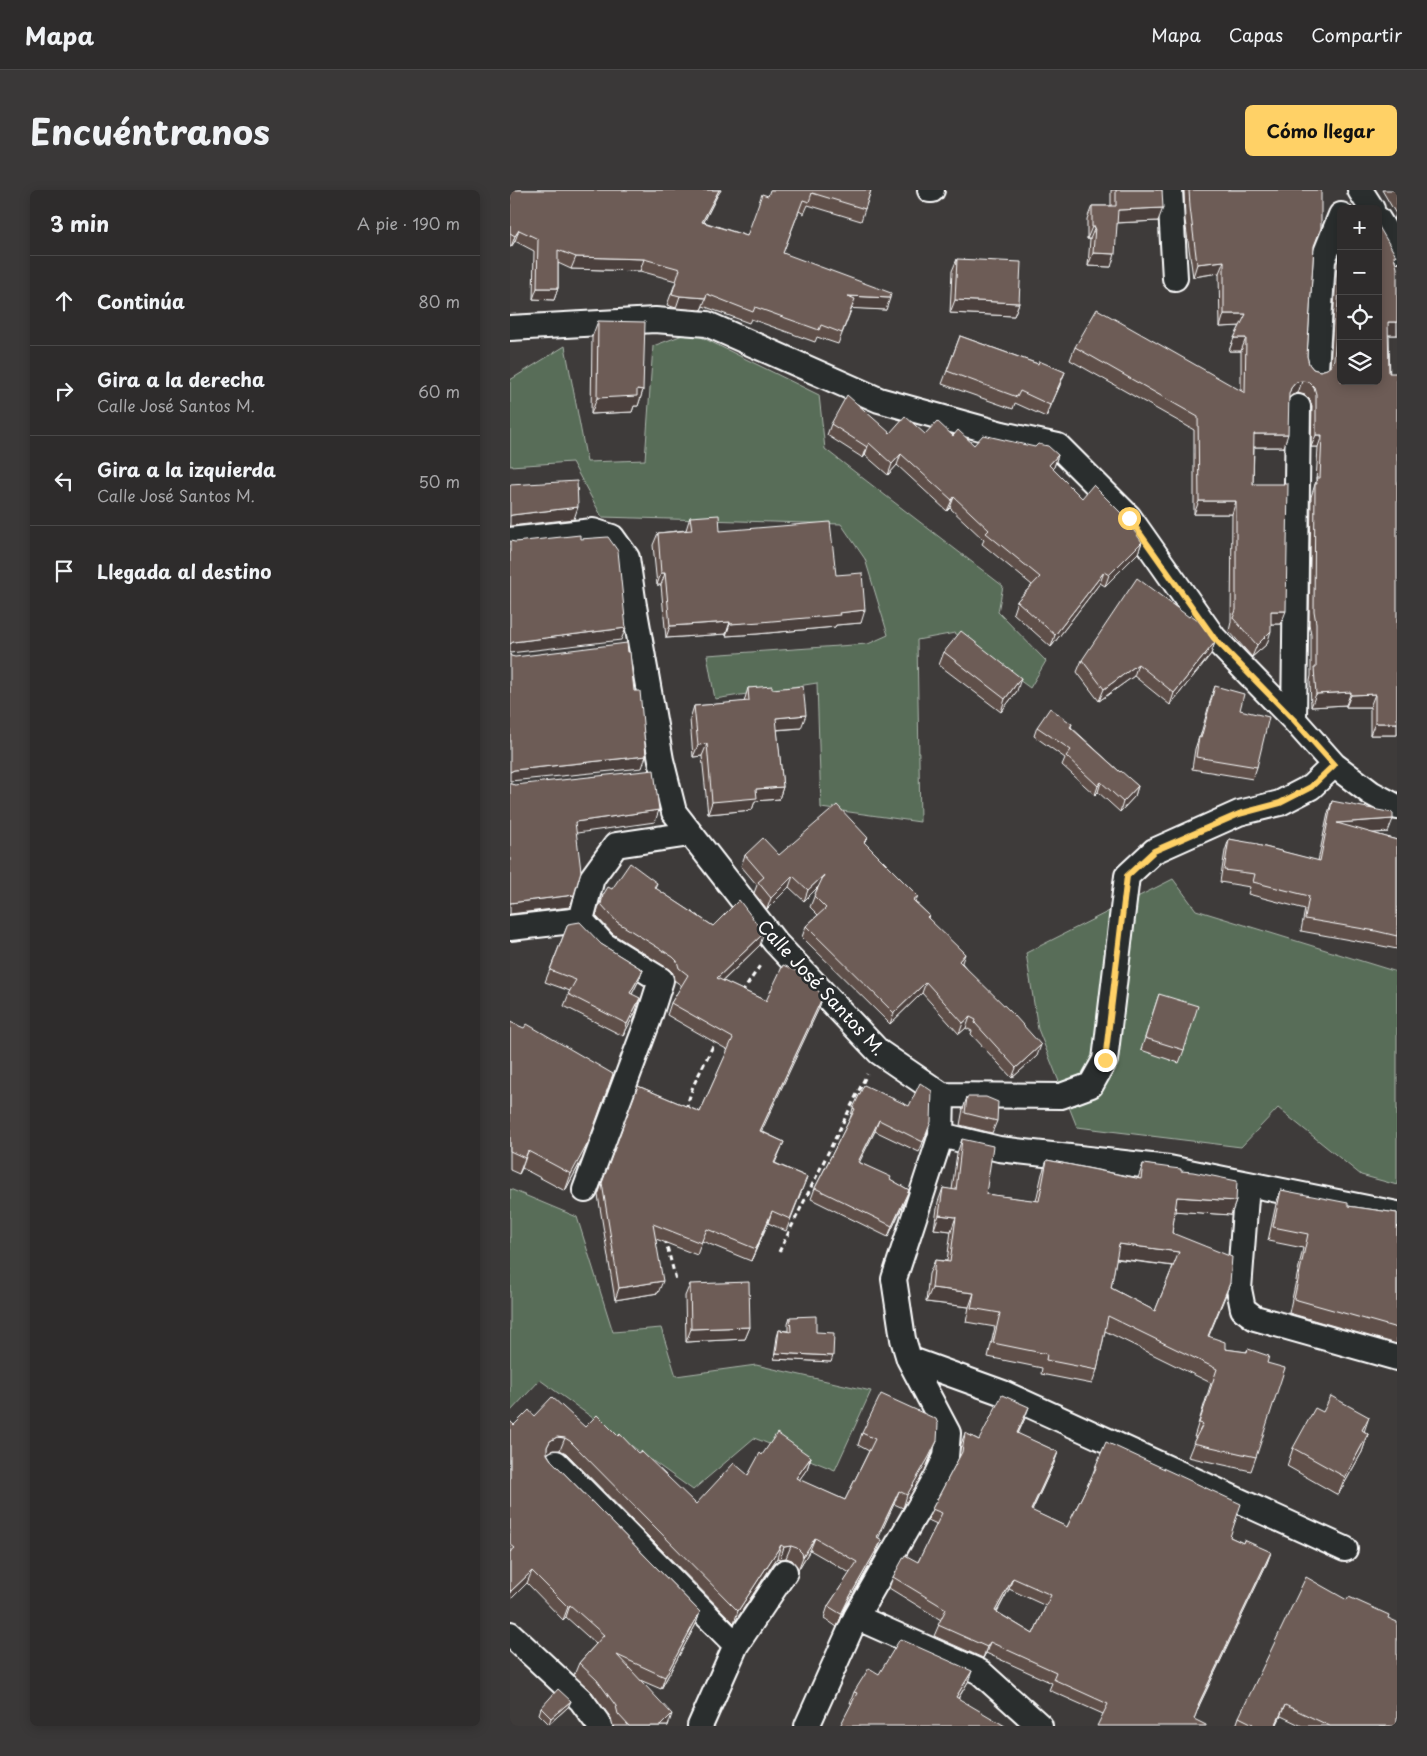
<!DOCTYPE html>
<html lang="es">
<head>
<meta charset="utf-8">
<style>
  :root { --surface:#2e2c2c; --page:#3a3838; --text:#f1f3f6; --muted:#a7a7a9; --line:#494848; --accent:#ffd166 }
  body { margin:0; font-family:"Playpen Sans",sans-serif; background:var(--page); color:var(--text) }
  .controls { position:absolute; right:15px; top:15px; display:grid; overflow:hidden; border-radius:8px; box-shadow:0 2px 12px #0003 }
  .controls button { width:45px; height:45px; display:grid; place-items:center; padding:0; border:0; border-bottom:1px solid var(--line); background:var(--surface); color:var(--text); font:25px sans-serif }
  .stop { position:absolute; width:15px; height:15px; margin:-11px; border:4px solid #ffd166; border-radius:50%; background:#fff }
  .stop.end { background:#ffd166; border-color:#fff; box-shadow:0 1px 5px #0008 }
  .list { margin:0; padding:0; list-style:none }
  h2 { display:flex; justify-content:space-between; align-items:center; height:65px; margin:0; padding:0 20px; font-size:21px }
  h2 small { font-size:16px; font-weight:400; color:var(--muted) }
  .list li { display:grid; grid-template-columns:32px 1fr auto; gap:15px; align-items:center; box-sizing:border-box; height:90px; padding:0 20px; border-top:1px solid var(--line) }
  .list b { display:block; font-size:19px; white-space:nowrap }
  .list p { margin:0; font-size:16px; white-space:nowrap; color:var(--muted) }
  .list em { font-size:16px; font-style:normal; color:var(--muted) }
  .icon { flex:none; width:28px; height:28px; fill:none; stroke:currentColor; stroke-width:2; stroke-linecap:round; stroke-linejoin:round }
  .map { position:relative; flex:none; width:887px; height:1536px; overflow:hidden; border-radius:8px }
  header { display:flex; align-items:center; gap:30px; box-sizing:border-box; height:70px; padding:0 25px; background:var(--surface); border-bottom:1px solid var(--line) }
  header strong { font-size:24px }
  nav { display:flex; gap:28px; margin-inline-start:auto; font-size:18px }
  .intro { display:flex; align-items:center; justify-content:space-between; box-sizing:border-box; height:120px; padding:0 30px }
  h1 { margin:0; font-size:35px }
  .button { padding:12px 22px; border-radius:8px; background:var(--accent); color:#111; font-size:18px; font-weight:700 }
  main { display:flex; gap:30px; padding:0 30px }
  aside { flex:1; background:var(--surface); border-radius:8px; box-shadow:0 2px 12px #0003 }
  .map>svg:first-child { display:block }
  .green { fill:#586d59; stroke:#acb6ac }
  .lines { fill:none; stroke-linecap:round; stroke-linejoin:round }
  .street-casing { stroke:#fff; stroke-width:28 }
  .path { stroke:#fff; stroke-width:3; stroke-dasharray:5 4; stroke-linecap:butt }
  .street { stroke:#2a2d2e; stroke-width:24 }
  .wall { fill:#5e4f4a; stroke:#fff; fill-rule:evenodd }
  .shaded-wall { fill:#4c403c; stroke:#fff }
  .building { fill:#6d5c56; stroke:#fff; fill-rule:evenodd }
  .route { stroke:#ffd166; stroke-width:6 }
  .labels { text-anchor:middle; dominant-baseline:central; stroke-width:5; stroke-linejoin:round; paint-order:stroke }
  .street-label { font-size:18px; fill:#fff; stroke:#2a2d2e }
</style>
</head>
<body>
<header>
<strong>Mapa</strong>
<nav><a>Mapa</a><a>Capas</a><a>Compartir</a></nav>
</header>
<div class="intro"><h1>Encuéntranos</h1><a class="button">Cómo llegar</a></div>
<main>
<aside>
<h2>3 min<small>A pie · 190 m</small></h2>
<ul class="list">
<li><svg class="icon" aria-label="ahead" viewBox="0 0 24 24"><path d="M12 20V5M6 11l6-6 6 6"/></svg><div><b>Continúa</b></div><em>80 m</em></li>
<li><svg class="icon" aria-label="right" viewBox="0 0 24 24"><path d="M7 20v-9h11M14 6l5 5-5 5"/></svg><div><b>Gira a la derecha</b><p>Calle José Santos M.</p></div><em>60 m</em></li>
<li><svg class="icon" aria-label="left" viewBox="0 0 24 24"><path d="M17 20v-9H6M10 6l-5 5 5 5"/></svg><div><b>Gira a la izquierda</b><p>Calle José Santos M.</p></div><em>50 m</em></li>
<li><svg class="icon" aria-label="arrive" viewBox="0 0 24 24"><path d="M6 21V4h12l-3 4 3 4H6"/></svg><div><b>Llegada al destino</b></div></li>
</ul>
</aside>
<div class="map">
<svg width="887" height="1536" viewBox="0 0 887 1536">
  <rect width="100%" height="100%" fill="#3e3b3a"/>
  <filter id="ink" filterUnits="userSpaceOnUse"><feTurbulence type="fractalNoise" baseFrequency=".02" numOctaves="2"/><feDisplacementMap in="SourceGraphic" scale="10" xChannelSelector="R" yChannelSelector="G"/><feConvolveMatrix kernelMatrix="1 2 1 2 8 2 1 2 1" color-interpolation-filters="sRGB"/></filter>
  <g filter="url(#ink)">
    <!-- green -->
    <path class="green" d="M181,142L309,205L315,259L493,396L488,422L536,471L520,498L445,443L407,450L410,632L311,618L307,493L205,509L197,465L358,454L378,445L355,369L331,334L92,327L62,272L0,276V190L55,156L77,272L135,270L143,156Z
      M663,689L686,720L887,782V995L851,985L768,918L731,957L567,937L528,839L516,763Z
      M0,999L67,1027L103,1142L151,1138L166,1186L246,1175L361,1201L325,1280L244,1248L183,1300L30,1190L0,1222Z"/>
    <g class="lines">
      <defs>
        <path id="street" d="M420,0H422
          M660,0L665,88
          M850,0L862,19
          M868,29L887,60
          M0,138L145,130L197,134L369,210L492,244L548,256L619,327L704,448L784,530L824,575L861,603L887,617
          M806,180L813,70L831,25
          M0,350L83,341L102,347L117,368L124,416L151,570L164,622L265,752L369,862L432,905L551,906L581,895L595,870L617,686L644,661L729,623L770,613L801,597L824,575
          M784,530L788,217
          M71,730L94,755L151,790L138,831L75,1000
          M71,730L82,688L106,655L180,644
          M0,738L71,730
          M431,945L489,959L659,978L887,1024
          M737,994L729,1099L733,1119L745,1128L887,1168
          M399,1169L493,1203L835,1359
          M46,1273L226,1455
          M346,1427L470,1482L530,1536
          M0,1444L71,1510L90,1536
          M190,1536L226,1455L275,1382
          M297,1536L346,1427L427,1286L436,1267L438,1243L399,1169L393,1149L384,1089L431,945L432,905"/>
      </defs>
      <!-- street casing -->
      <use href="#street" class="street-casing"/>
      <!-- path -->
      <path class="path" d="M232,803L251,774
        M176,919L183,896L206,850
        M155,1049L166,1090
        M269,1062L357,884"/>
      <!-- street -->
      <use href="#street" class="street"/>
    </g>
    <!-- wall -->
    <path class="wall" d="M0,0H211L207,6L194,32L237,46L258,6L361,0L351,31L298,15L294,24L289,21L273,63L376,120L342,118L328,154L307,147L305,152L241,129L239,133L193,116L191,120L166,118L157,115L166,91L130,81L61,79L48,73V98L44,110L23,109L24,61L5,51L1,57H0Z
      M601,0H652L648,31L607,33L601,77L578,76L580,49H577V29L582,16H601Z
      M674,0H811L804,56L797,166L799,174L803,179L810,181L817,179L820,177L827,73L831,62V191L885,69L887,145H879L887,545H860V517H836V515L801,517L800,491L801,486V445L799,434L801,307L806,291L808,257H801L802,217L800,210L795,205L788,203L782,205L779,208L774,257H744L743,294L771,434H761L757,454L742,467L719,441L721,432L722,324H684V240L560,170L565,157L731,201V161H719L724,148L730,136L710,137L709,83L683,87L675,30Z
      M872,0H887V34L884,29L886,24Z
      M447,69L509,113L504,126L440,123L442,81Z
      M88,131L133,200L128,216H124L122,222L81,224L82,147Z
      M450,146L528,174L550,195L536,227L505,213L503,219L432,194Z
      M321,234L380,243L443,246L464,255L548,265L544,277L542,279L572,308L632,352L628,363L595,396L590,393L541,457L503,423L507,411L522,395L472,354L474,350L440,318L437,321L387,275L378,285L355,265L353,268L317,245Z
      M180,327L210,341L326,385L351,433L326,435L325,437L247,444L216,446V444L156,448L151,395H147L143,355L148,343L176,340Z
      M705,452L701,464L660,515L624,486L589,511L567,482L572,470Z
      M434,462L507,501L491,522L429,475Z
      M705,496L730,520L747,577L743,589L682,579L685,559L689,547H690L701,508Z
      M238,498L262,499L291,538L267,540L273,597L269,609L245,611L242,620L198,624L192,566L183,567L180,529L184,516L234,512Z
      M562,534L561,537L610,582L628,596L625,606L610,622L588,602L585,605L552,575L555,568L524,546L527,537Z
      M822,611L878,642L862,643L887,650V759L862,754L791,741L795,719L738,704L740,697L710,692L715,661L719,649L747,655L808,671L818,623Z
      M356,654L408,706L405,712L419,725L418,728L452,773L527,866L502,888L461,844L462,841L456,838L449,844L412,803L380,834L292,747L296,736L308,725L300,717L308,697L294,711L279,697L257,719L244,703L247,695L231,676L235,665H269Z
      M147,693L145,698L203,736L250,755L213,791L256,811L313,806L309,818L251,941L274,952L265,973L297,987L276,1041L258,1033L241,1071L192,1051L187,1065L146,1049L148,1103L105,1110L88,1005L128,896L190,922L218,860L157,825L161,813L172,796L164,790L163,783L159,779L103,744L86,726L93,705L102,699Z
      M58,734L133,780L128,792L122,804L126,821L113,846L54,816L60,801L35,792Z
      M649,804L674,860L669,873L631,860Z
      M0,832L72,969L55,1001L12,978L9,984L0,980Z
      M457,907L487,931L482,943L450,935L453,919Z
      M343,918L417,943L409,962L365,941L349,972L399,1000L395,1011L378,1047L301,1009L305,998L340,929Z
      M452,949L476,1004L526,1011L532,984L537,970L628,988L633,974L671,981L726,1011L721,1025L665,1021L662,1043L720,1093L698,1147L715,1159L736,1162L738,1159L757,1173L746,1267L741,1281L678,1267L686,1247H684L701,1193L595,1141L587,1180L582,1194L531,1184L532,1178L478,1167L485,1137L456,1132L459,1117L416,1112L419,1084L425,1070L437,1071L441,1041L424,1039L428,1012L433,998L442,1000L447,963ZM606,1069L663,1076L645,1121L601,1098Z
      M771,1000L838,1016L887,1023V1154L779,1123L793,1058L758,1051L766,1014Z
      M180,1094L240,1137L235,1149L176,1152L175,1106Z
      M280,1127L306,1142L321,1172L264,1169L267,1147L269,1140L278,1141V1133Z
      M24,1226L108,1246L186,1314L238,1285L252,1265L301,1267L297,1279L289,1290L335,1310L359,1261L348,1255L352,1243L422,1263L415,1280L393,1318L384,1314L368,1348L367,1362L334,1420L327,1437L314,1428L318,1416L340,1383L300,1360L288,1380L287,1376L282,1370L276,1368L270,1369L267,1368L224,1433L56,1263L50,1260H43L37,1263L41,1270L190,1422L186,1434L151,1499L130,1490L158,1536H103L101,1528L82,1502L64,1485L69,1473L86,1454L56,1427L53,1430L17,1393L0,1410V1231L4,1235Z
      M515,1228L508,1244L548,1262L544,1273L522,1321L557,1337L582,1286L586,1275L720,1347L733,1353L761,1362L757,1373L689,1516L684,1529L593,1524L539,1500L542,1493L476,1463L473,1468L424,1446L431,1430L379,1398L383,1387L408,1372L427,1334L418,1330L422,1319L449,1268L451,1254L455,1243L469,1250ZM499,1399L536,1416L523,1444L487,1422Z
      M854,1241L858,1244L852,1262L828,1305L777,1276L783,1258Z
      M837,1410L878,1428L887,1536H792L771,1526L766,1536H726L729,1527Z
      M369,1484L458,1492L448,1509L341,1513H340L344,1502Z
      M61,1511L58,1517L39,1534L29,1524L31,1518Z"/>
    <!-- shaded-wall -->
    <path class="shaded-wall" d="M209,0H211L207,6L188,43L192,32Z
      M653,18L648,31L603,33L608,20Z
      M582,37H585L580,49H577Z
      M9,40L5,51L1,57L5,46Z
      M583,63L605,64L601,77L578,76Z
      M66,67L134,69L130,81L61,79Z
      M714,71L709,83L683,87L687,74Z
      M27,98H48L44,110L23,109Z
      M170,106L196,108L191,120L166,118Z
      M338,106L380,108L376,120L333,118Z
      M445,110L509,113L504,126L440,123Z
      M714,124H736L731,136L710,137Z
      M878,132H887V145H874Z
      M724,148H736L731,161H719Z
      M555,182L550,195L536,227L540,215Z
      M792,191L788,203L782,205L776,210L781,198L786,192Z
      M127,199L133,200L128,216H124L122,222L81,224L87,208Z
      M744,244H778L774,257H739Z
      M806,245H812L808,257H801Z
      M359,253L355,265L353,268L357,257Z
      M391,264L387,275L378,285L382,274Z
      M548,265L544,277L534,287L539,275Z
      M444,307L440,318L437,321L442,310Z
      M689,311H726L722,324H684Z
      M68,317L64,329L0,336V326L2,325Z
      M632,352L628,363L595,396L599,385Z
      M594,382L590,393L541,457L545,445Z
      M151,383H155L151,395H147Z
      M355,420L351,433L326,435L325,437L247,444L216,446L220,434Z
      M761,421H776L771,434H756Z
      M220,432L216,444L156,448L160,436Z
      M116,438L111,450L0,463V454L3,452Z
      M761,441L757,454L742,467L747,455Z
      M705,452L701,464L660,515L664,503Z
      M628,474L624,486L589,511L594,499Z
      M511,488L507,501L491,522L495,509Z
      M841,502L836,515L801,517L806,504Z
      M865,504L860,517H836L841,505Z
      M296,525L291,538L262,540L266,528Z
      M865,533H887V545H860Z
      M197,554L192,566L183,567L188,555Z
      M136,566L132,578L0,591V582L4,580Z
      M591,592L588,602L585,605L588,596Z
      M628,596L625,606L610,622L613,612Z
      M273,597L269,609L245,611L242,620L198,624L202,612L246,599Z
      M149,620L145,632L60,644L65,632Z
      M883,629L878,642L823,646L827,633Z
      M314,685L310,695L294,711L298,700Z
      M283,686L279,697L257,719L261,708Z
      M64,705L60,717L0,724V713Z
      M254,743L250,755L203,800L207,788Z
      M455,764L451,775L449,771Z
      M133,780L128,792L116,816L120,803Z
      M416,792L412,803L380,834L384,823Z
      M313,806L309,818L246,953L250,941Z
      M130,808L126,821L113,846L117,834Z
      M460,827L456,838L449,844L453,833Z
      M531,855L527,866L502,888L506,878Z
      M103,884L72,969L55,1001L61,984Z
      M369,930L365,941L344,983L348,972Z
      M18,961L12,978L9,984L15,968Z
      M399,1000L395,1011L378,1047L382,1036Z
      M667,1007L726,1011L721,1025L662,1021Z
      M262,1021L258,1033L241,1071L246,1059Z
      M429,1025L446,1027L441,1041L424,1039Z
      M609,1054L669,1062L664,1076L604,1068Z
      M153,1091L148,1103L105,1110L109,1098Z
      M720,1093L715,1107L693,1160L698,1146Z
      M422,1098L464,1103L459,1117L416,1112Z
      M240,1137L235,1149L176,1152L181,1139Z
      M266,1163L323,1166L321,1172L264,1169Z
      M519,1217L515,1228L503,1254L507,1243Z
      M859,1227L853,1245L852,1240Z
      M858,1244L852,1262L828,1305L835,1287Z
      M47,1247L55,1248L50,1260H43L36,1264L37,1257L40,1251Z
      M427,1251L422,1263L415,1280L393,1318L397,1305Z
      M548,1262L544,1273L517,1331L521,1320Z
      M301,1267L297,1279L282,1300L286,1288Z
      M389,1301L384,1314L363,1360L367,1347Z
      M305,1348L300,1360L288,1380L293,1367Z
      M372,1350L367,1362L334,1420L327,1437L339,1408Z
      M271,1355L267,1368L224,1433L228,1421Z
      M281,1356L276,1368L270,1369L274,1357Z
      M761,1362L757,1373L684,1526L688,1515Z
      M22,1381L17,1393L0,1410V1403L1,1401Z
      M503,1388L499,1399L481,1432L485,1421Z
      M60,1415L56,1427L53,1430L58,1417Z
      M190,1422L186,1434L151,1499L155,1487Z
      M480,1452L476,1463L473,1468L477,1457Z
      M462,1481L458,1492L442,1518L446,1507Z
      M61,1511L58,1517L39,1534L41,1528Z
      M775,1515L766,1536H765Z
      M162,1524L158,1536H150Z"/>
    <!-- building -->
    <path class="building" d="M0,0H209L192,32L237,46L252,4L258,6L260,0H361L355,19L302,3L299,12L293,10L273,63L381,103L380,108L338,106L345,109L332,143L311,135L309,140L245,117L243,122L197,104L196,108L170,106L162,104L170,79L134,69L66,67L48,60V98H27L28,49L9,40L5,46L0,43Z
      M606,0H652L653,18L608,20L605,64L583,63L585,37H582V16H606Z
      M679,0H811V38L804,56L797,166L799,174L803,179L810,181L817,179L822,175L824,169L831,68V191H868V35L886,66H884L887,78V132H878L879,183H887V533H865V504L841,505V502L806,504L804,478H806V433L804,421L805,294H807L806,288H810L812,245H806V204L804,197L799,192L792,191L786,192L781,198L779,204L778,244H744L743,294H778L776,421H761V441L747,455L723,428L726,420V311H689L688,227L565,157L587,119L735,203L736,148H724L736,124H714V71L687,74L680,17Z
      M447,69L511,72L509,113L445,110Z
      M88,131L135,132L133,200L127,199V206L87,208Z
      M450,146L528,174L529,171L555,182L540,215L510,201L507,207L437,181Z
      M337,205L380,243L395,226L415,244L427,231L443,246L448,240L464,255L473,245L525,257L528,254L538,256L548,265L539,275L572,308L583,295L613,325L632,352L599,385L594,382L545,445L507,411L530,387L476,343L479,340L444,307L442,310L391,264L382,274L359,253L357,257L321,234Z
      M67,291L68,317L2,325L0,326V295Z
      M209,325L210,341L320,332L326,385L352,383L355,420L329,423L330,425L251,432L220,434V432L160,436L155,383H151L148,343L182,340L180,327Z
      M70,345V349L98,347L108,361L116,438L3,452L0,454V351L5,352Z
      M627,388L679,427L681,425L688,430L705,452L664,503L628,474L594,499L572,470Z
      M451,441L511,488L495,509L434,462Z
      M117,453L118,462H120L124,501H130L136,566L4,580L0,582V464L1,466L5,467Z
      M262,496V499L293,496L296,525L266,528L273,597L246,599L247,608L202,612L197,554L188,555L184,516L239,511L238,498Z
      M705,496L734,504L730,520L759,527L747,577L686,567L689,547L691,548Z
      M540,518L562,534L560,537L610,582L611,581L628,596L613,612L591,592L588,596L556,566L561,560L527,537Z
      M144,580L149,620L65,632L71,681L64,705L0,713V592L1,594L5,595Z
      M822,611L883,623V629L827,633L887,650V746L866,741L795,729L799,706L743,692L745,684L714,680L719,649L748,654L747,655L810,671Z
      M327,615L358,648L354,652L408,706L403,710L419,725L417,727L455,764L449,771L504,825L531,855L506,878L465,833L466,830L460,827L453,833L416,792L384,823L296,736L316,718L304,706L314,685L298,700L283,686L261,708L248,692L254,687L235,665L253,648L269,665Z
      M120,673L147,693L144,697L203,736L229,710L254,743L207,788L256,811L273,775L291,783L313,806L250,941L274,952L264,973L297,987L280,1029L262,1021L246,1059L197,1039L191,1053L143,1034L153,1091L109,1098L92,993L128,896L190,922L223,848L161,813L178,785L169,778L167,771L163,767L107,732L91,714L93,705L98,697L102,699Z
      M70,732L91,754L133,780L120,803L130,808L117,834L58,804L66,790L40,780L58,734Z
      M649,804L688,816L674,860L635,848Z
      M0,832L14,838L17,834L103,884L78,953L61,984L18,961L15,968L0,961Z
      M410,893L422,901L421,932L413,952L369,930L348,972L381,987L380,989L399,1000L382,1036L305,998L345,919L343,918L354,895L399,916Z
      M457,907H476L488,912L487,931L455,923Z
      M452,949L483,956L476,1004L529,1011L537,970L631,989L633,974L662,978L671,979V981L683,982L727,991L726,1011L667,1007L662,1043L722,1067L720,1093L698,1146L715,1152V1159L737,1162L738,1159L759,1166L757,1173L775,1178L746,1267L683,1253L693,1234L689,1233L707,1179L598,1126L587,1180L536,1170L537,1164L483,1153L490,1123L461,1118L464,1103L422,1098L425,1070L440,1072L446,1027L429,1025L433,998L446,1000ZM609,1054L669,1062L645,1121L601,1098Z
      M771,1000L838,1013V1016L887,1023V1138L784,1109L798,1044L763,1037Z
      M239,1092L240,1137L181,1139L180,1094Z
      M306,1126V1142L324,1143L323,1166L266,1163L269,1140L281,1142L280,1127Z
      M371,1204L426,1229L428,1234L427,1251L419,1267L397,1305L389,1301L367,1347L372,1350L339,1408L331,1424L318,1416L347,1372L305,1348L293,1367L292,1363L287,1358L281,1356L274,1357L271,1355L228,1421L60,1251L55,1248L47,1247L40,1251L37,1257V1264L41,1270L190,1422L155,1487L107,1465L162,1524L150,1536H119L108,1524L106,1516L87,1490L69,1473L94,1445L60,1415L58,1417L22,1381L1,1401L0,1400V1362L5,1358L0,1354V1231L4,1235L19,1220L24,1226L42,1207L75,1237L87,1225L108,1246L110,1244L128,1263L131,1261L186,1314L224,1273L238,1285L250,1263L252,1265L267,1243L301,1267L286,1288L335,1310L365,1249L352,1243Z
      M492,1205L519,1217L507,1243L548,1262L521,1320L557,1337L587,1276L586,1275L596,1252L731,1314L720,1347L733,1353L734,1350L761,1362L688,1515L689,1516L684,1529L696,1535V1536H587L598,1514L543,1489L546,1482L480,1452L477,1457L428,1435L436,1419L383,1387L395,1365L408,1372L432,1323L422,1319L452,1262L455,1243L469,1250ZM503,1388L541,1405L523,1444L485,1421Z
      M821,1206L859,1227L852,1240L858,1244L835,1287L783,1258L805,1218L813,1222Z
      M796,1387L837,1410L839,1407L879,1425L878,1428L887,1432V1536H820L775,1515L765,1536H742L743,1534L729,1527Z
      M390,1449L462,1481L446,1507L495,1536H330L347,1503L344,1502L359,1478L369,1484Z
      M48,1499L61,1511L41,1528L31,1518Z"/>
  </g>
  <g class="lines" filter="url(#ink)">
    <!-- route -->
    <path class="route" d="M595,870L617,686L644,661L729,624L770,613L801,597L824,575L784,530L704,448L619,328"/>
  </g>
  <g class="labels">
    <!-- street labels -->
    <g class="street-label">
      <text transform="translate(312 797) rotate(47)">Calle José Santos M.</text>
    </g>
  </g>
</svg>
<div class="controls">
<button>+</button>
<button>−</button>
<button><svg class="icon" aria-label="locate" viewBox="0 0 24 24"><circle cx="12" cy="12" r="6"/><path d="M12 2v4M12 18v4M2 12h4M18 12h4"/></svg></button>
<button><svg class="icon" aria-label="layers" viewBox="0 0 24 24"><path d="M12 4l9 5-9 5-9-5zM3 14l9 5 9-5"/></svg></button>
</div>
<div class="stop" style="left:619px;top:328px"></div>
<div class="stop end" style="left:595px;top:870px"></div>
</div>
</main>
</body>
</html>
